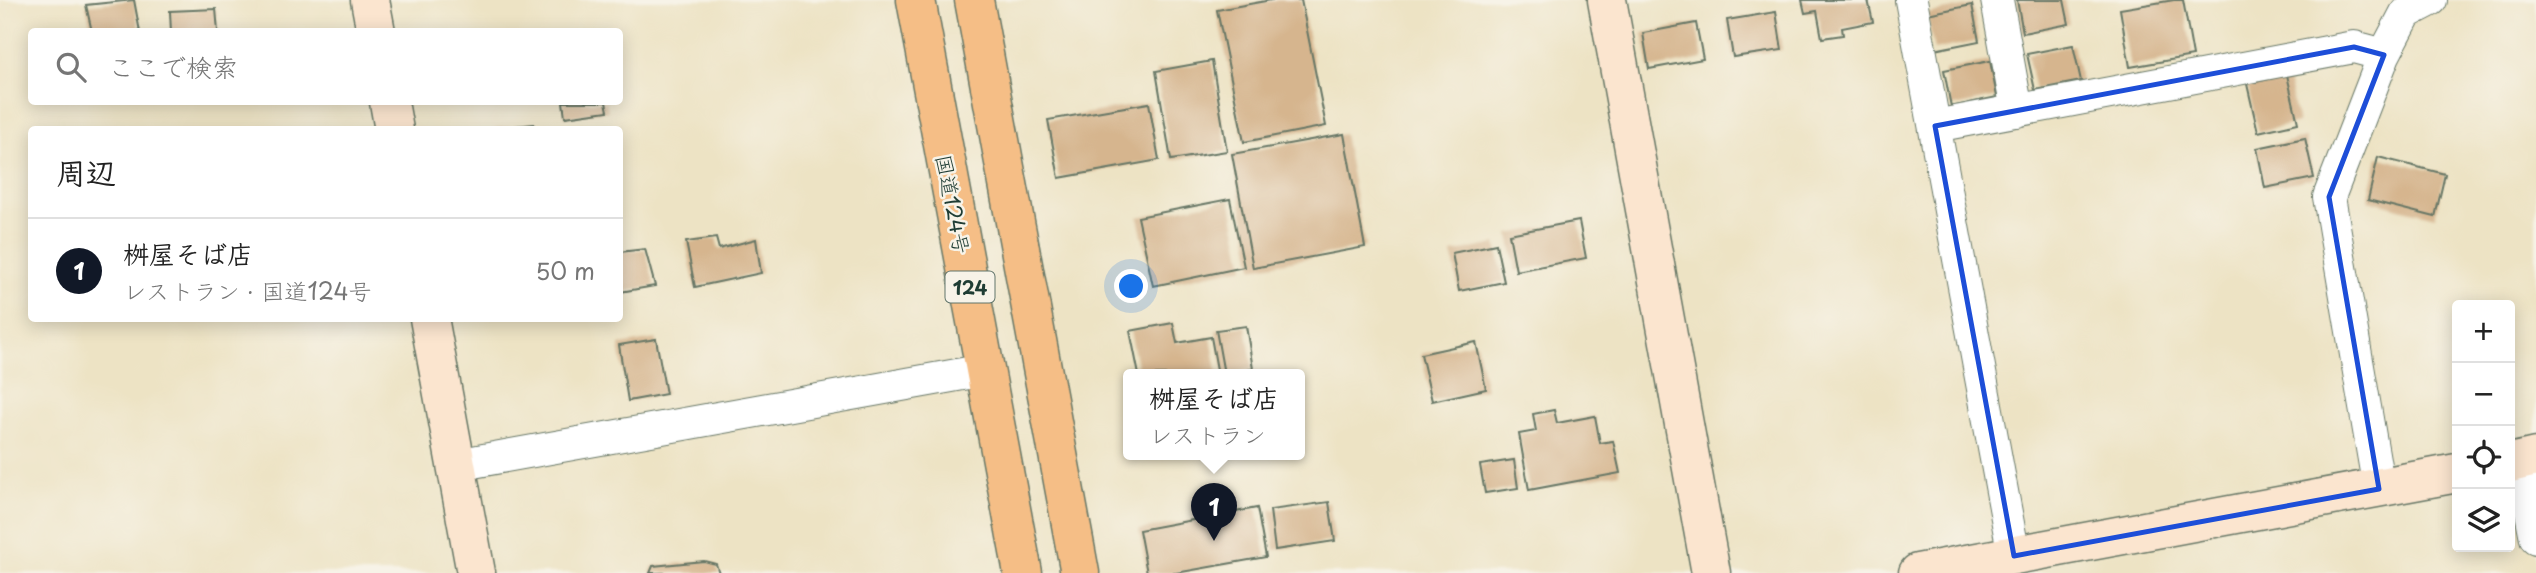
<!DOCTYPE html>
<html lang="ja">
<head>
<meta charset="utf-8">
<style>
  :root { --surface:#fff; --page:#f2f2f2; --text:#222; --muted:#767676; --line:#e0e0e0; --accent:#111827 }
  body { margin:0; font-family:"Playpen Sans","Klee One",sans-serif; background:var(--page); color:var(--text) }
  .controls { position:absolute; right:21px; bottom:21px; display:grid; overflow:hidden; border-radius:7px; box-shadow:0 4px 18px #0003 }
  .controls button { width:63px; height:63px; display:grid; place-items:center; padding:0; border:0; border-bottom:2px solid var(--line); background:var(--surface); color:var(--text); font:35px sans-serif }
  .you { position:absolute; left:1132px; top:287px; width:24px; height:24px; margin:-18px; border:5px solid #fff; border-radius:50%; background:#1a73e8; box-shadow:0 0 0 10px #1a73e833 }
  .badge { display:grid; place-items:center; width:46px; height:46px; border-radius:50%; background:var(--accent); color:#fff; font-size:23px; font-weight:700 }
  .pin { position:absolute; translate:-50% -58px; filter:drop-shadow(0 2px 4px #0008) }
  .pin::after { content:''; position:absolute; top:37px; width:24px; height:21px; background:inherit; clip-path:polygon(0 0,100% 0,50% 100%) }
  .popup { position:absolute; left:1123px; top:369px; width:182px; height:91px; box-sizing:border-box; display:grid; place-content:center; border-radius:7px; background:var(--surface); filter:drop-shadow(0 2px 5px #0005); font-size:23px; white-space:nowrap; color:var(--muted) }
  .popup b { font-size:26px; color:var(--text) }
  .popup::after { content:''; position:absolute; left:50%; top:100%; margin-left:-14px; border:14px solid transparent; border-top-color:var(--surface) }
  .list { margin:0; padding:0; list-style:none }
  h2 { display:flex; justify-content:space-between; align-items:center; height:91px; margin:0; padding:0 28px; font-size:30px }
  h2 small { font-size:23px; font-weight:400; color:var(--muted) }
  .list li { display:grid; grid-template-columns:46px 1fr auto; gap:21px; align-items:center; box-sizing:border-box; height:105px; padding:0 28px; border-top:2px solid var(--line) }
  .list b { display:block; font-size:26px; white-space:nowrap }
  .list p { margin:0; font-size:23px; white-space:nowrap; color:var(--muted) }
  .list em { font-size:23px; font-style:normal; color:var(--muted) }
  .icon { flex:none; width:38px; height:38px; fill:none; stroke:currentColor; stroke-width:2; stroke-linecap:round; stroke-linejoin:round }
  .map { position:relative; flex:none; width:2536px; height:573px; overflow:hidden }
  .search { position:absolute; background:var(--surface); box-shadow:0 4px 18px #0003; left:28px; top:28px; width:595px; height:77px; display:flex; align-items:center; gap:18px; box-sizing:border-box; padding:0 24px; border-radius:7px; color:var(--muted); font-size:26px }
  .panel { position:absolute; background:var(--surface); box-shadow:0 4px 18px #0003; left:28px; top:126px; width:595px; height:196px; border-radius:7px }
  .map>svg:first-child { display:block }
  .building { fill:#d6b58e }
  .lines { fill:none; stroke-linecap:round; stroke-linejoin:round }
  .street-casing { stroke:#677766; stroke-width:34 }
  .secondary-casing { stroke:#677766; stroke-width:41 }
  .highway-casing { stroke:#677766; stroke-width:41 }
  .street { stroke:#fff; stroke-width:32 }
  .secondary { stroke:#fbe5cf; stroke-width:38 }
  .highway { stroke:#f5be86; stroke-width:38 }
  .marked { fill:none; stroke:#1d4ed8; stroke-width:5; stroke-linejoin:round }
  .labels { text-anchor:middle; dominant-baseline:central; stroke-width:5; stroke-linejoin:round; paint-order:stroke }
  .shield { fill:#f7f3e8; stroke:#60746a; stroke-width:2 }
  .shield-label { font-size:19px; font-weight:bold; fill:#1f3d34 }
  .street-label { font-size:21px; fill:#1f3d34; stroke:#f7f3e8 }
</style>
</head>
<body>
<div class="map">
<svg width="2536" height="573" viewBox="0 0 2536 573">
  <rect width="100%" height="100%" fill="#f7f3e8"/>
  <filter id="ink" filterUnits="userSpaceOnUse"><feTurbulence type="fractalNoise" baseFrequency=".0143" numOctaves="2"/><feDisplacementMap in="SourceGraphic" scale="14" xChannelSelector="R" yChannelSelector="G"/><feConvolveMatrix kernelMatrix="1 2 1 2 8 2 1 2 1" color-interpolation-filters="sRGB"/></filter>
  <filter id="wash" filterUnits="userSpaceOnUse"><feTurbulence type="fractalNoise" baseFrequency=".00686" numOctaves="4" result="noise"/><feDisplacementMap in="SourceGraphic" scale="28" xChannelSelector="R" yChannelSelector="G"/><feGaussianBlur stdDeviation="1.57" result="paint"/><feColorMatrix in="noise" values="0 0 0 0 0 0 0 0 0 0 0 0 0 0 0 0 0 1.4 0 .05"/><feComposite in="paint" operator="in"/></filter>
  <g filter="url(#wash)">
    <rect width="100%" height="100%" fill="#ede3c4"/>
    <g id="blocks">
      <!-- building -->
      <path class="building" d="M134,0L140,32H92L86,5Z
        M1271,0H1301L1326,126L1244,142L1217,10Z
        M1802,0H1868L1873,22L1842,28L1843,35L1822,38L1817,11L1805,13Z
        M2017,0H2064L2069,24L2023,33Z
        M2174,0H2183L2193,56L2130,67L2120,9Z
        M1972,5L1979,41L1934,50L1927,14Z
        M216,9L218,32H171L170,11Z
        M1776,12L1782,50L1733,57L1727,20Z
        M1696,23L1703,59L1649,69L1643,33Z
        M2073,45L2081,81L2035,90L2027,54Z
        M1212,61L1227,151L1171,160L1156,71Z
        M1990,61L1997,97L1951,107L1944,70Z
        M2287,75L2298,123L2258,132L2247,84Z
        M563,102H606L608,111L565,117Z
        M1149,103L1159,160L1059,178L1048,120Z
        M534,124L535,130H495V128Z
        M1344,134L1365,247L1253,268L1232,154Z
        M2305,138L2314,178L2265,188L2257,148Z
        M2378,157L2445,174L2435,217L2368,200Z
        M1230,199L1244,267L1153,286L1138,217Z
        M1579,221L1586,258L1516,271L1509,234Z
        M716,238L719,249L756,239L761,273L695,287L686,242Z
        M1496,244L1504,282L1459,291L1452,253Z
        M645,249L655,286L620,292V252Z
        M1173,323L1177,343L1211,337L1218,375H1139L1130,331Z
        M1246,326L1253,369L1224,374L1216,330Z
        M656,339L666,394L628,401L619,345Z
        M1476,342L1486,389L1432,401L1421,354Z
        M1554,410L1557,423L1595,416L1600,443L1613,441L1620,473L1529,490L1519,434L1536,431L1533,414Z
        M1514,460L1518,488L1485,493L1480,465Z
        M1329,502L1335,541L1275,550L1270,510Z
        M1257,508L1266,557L1176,573H1147L1139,530Z
        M704,561L716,564L719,573H650L653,566Z"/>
    </g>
  </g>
  <g filter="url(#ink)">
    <use href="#blocks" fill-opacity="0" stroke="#677766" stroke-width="2"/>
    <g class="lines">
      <defs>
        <path id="street" d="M1911,0L2014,556
          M1997,0L2017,111
          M1935,126L2354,47L2384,55
          M2521,460L2536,538
          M456,465L985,370
          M2379,489L2329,197L2384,55L2406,13L2431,0"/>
        <path id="secondary" d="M370,0L376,32
          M1607,0L1711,573
          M389,102L394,130
          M429,318L476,573
          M2510,463L2536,457
          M1918,573L2457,473"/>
        <path id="highway" d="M916,0L1023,573
          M974,0L1080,573"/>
      </defs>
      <!-- street casing -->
      <use href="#street" class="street-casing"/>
      <!-- secondary casing -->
      <use href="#secondary" class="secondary-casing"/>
      <!-- highway casing -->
      <use href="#highway" class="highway-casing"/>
      <!-- street -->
      <use href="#street" class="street"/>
      <!-- secondary -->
      <use href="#secondary" class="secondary"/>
      <!-- highway -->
      <use href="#highway" class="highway"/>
    </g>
  </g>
  <!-- marked area -->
  <path class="marked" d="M2354,47L2384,55L2329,197L2379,489L2014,556L1935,126Z"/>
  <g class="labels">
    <!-- shield labels -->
    <rect class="shield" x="945.5" y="271.5" width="49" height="31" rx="5"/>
    <g class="shield-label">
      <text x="970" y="287">124</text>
    </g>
    <!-- street labels -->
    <g class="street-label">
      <text transform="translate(954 204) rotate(79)">国道124号</text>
    </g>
  </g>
</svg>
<div class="controls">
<button>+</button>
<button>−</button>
<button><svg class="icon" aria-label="locate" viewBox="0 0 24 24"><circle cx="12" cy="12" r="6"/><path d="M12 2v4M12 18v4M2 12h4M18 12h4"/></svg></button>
<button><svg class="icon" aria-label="layers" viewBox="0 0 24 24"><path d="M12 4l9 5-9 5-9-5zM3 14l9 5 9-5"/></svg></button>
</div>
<div class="you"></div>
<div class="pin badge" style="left:1214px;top:541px">1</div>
<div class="popup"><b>桝屋そば店</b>レストラン</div>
<div class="search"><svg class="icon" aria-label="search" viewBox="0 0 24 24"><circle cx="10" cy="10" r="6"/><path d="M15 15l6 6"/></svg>ここで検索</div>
<section class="panel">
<h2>周辺<small></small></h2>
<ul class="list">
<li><span class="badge">1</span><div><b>桝屋そば店</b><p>レストラン · 国道124号</p></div><em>50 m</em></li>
</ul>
</section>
</div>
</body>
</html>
